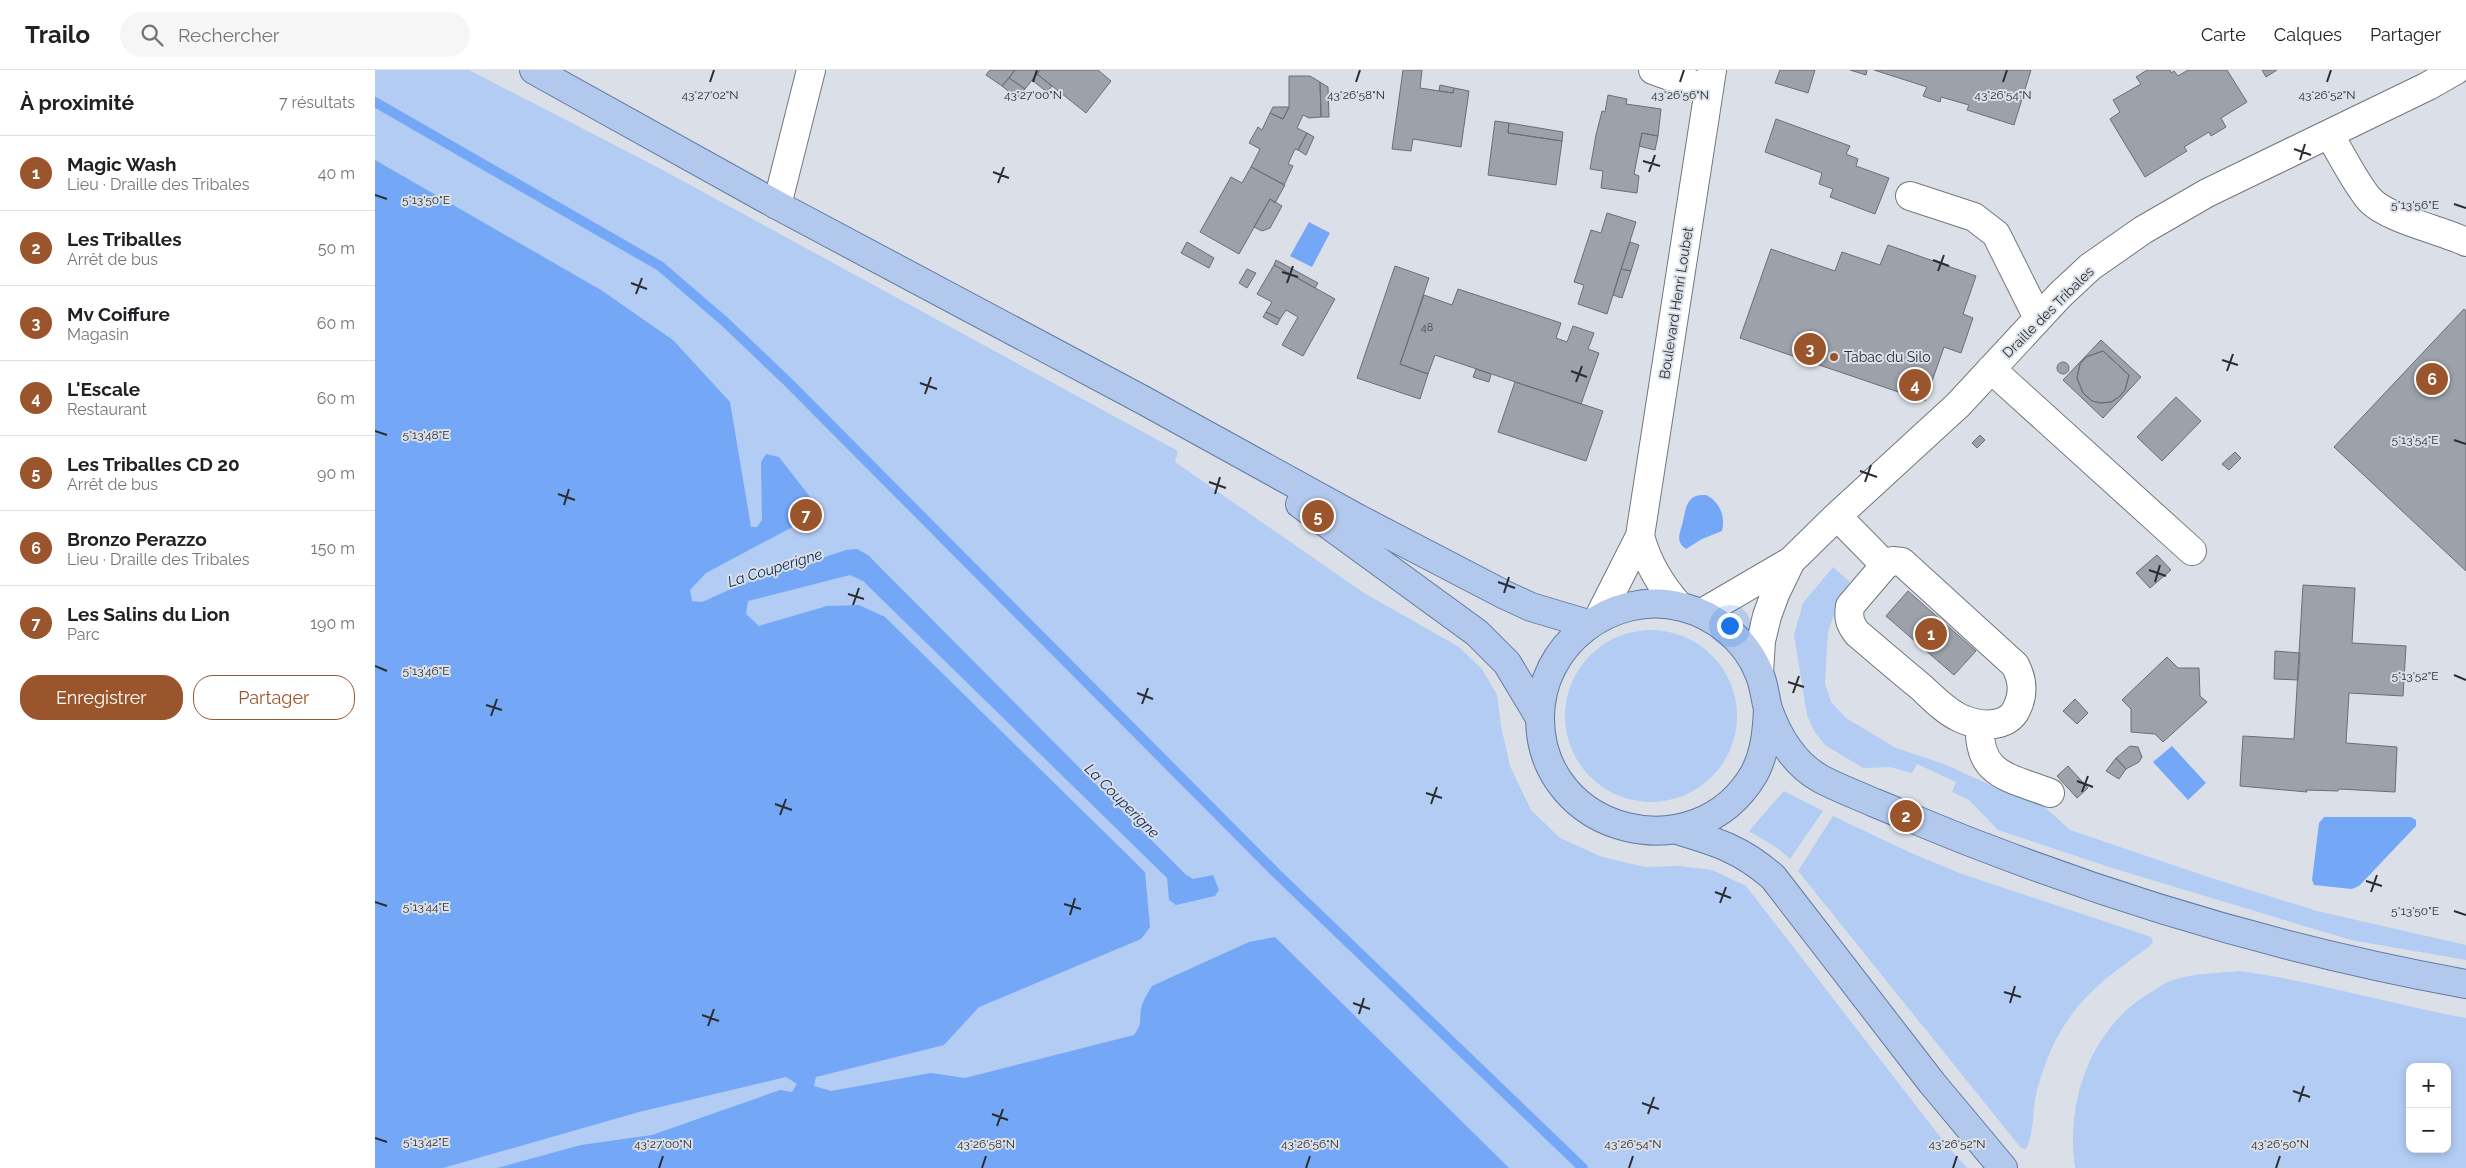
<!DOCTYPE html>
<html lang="fr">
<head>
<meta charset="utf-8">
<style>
  :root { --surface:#fff; --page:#f6f6f6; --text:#202124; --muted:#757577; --line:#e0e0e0; --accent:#9b552c }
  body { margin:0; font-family:Raleway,sans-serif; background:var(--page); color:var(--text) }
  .controls { position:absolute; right:15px; bottom:15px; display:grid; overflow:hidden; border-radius:10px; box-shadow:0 2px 8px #0003 }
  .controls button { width:45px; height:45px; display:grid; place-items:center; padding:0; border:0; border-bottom:1px solid var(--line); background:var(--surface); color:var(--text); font:25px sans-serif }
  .you { position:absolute; left:1354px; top:555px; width:18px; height:18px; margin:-12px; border:4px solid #fff; border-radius:50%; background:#1a73e8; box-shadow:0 0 0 8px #1a73e833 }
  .badge { display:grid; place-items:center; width:32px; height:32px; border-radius:50%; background:var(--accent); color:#fff; font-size:16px; font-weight:700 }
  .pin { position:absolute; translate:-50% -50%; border:2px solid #fff; box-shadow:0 1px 5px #0006 }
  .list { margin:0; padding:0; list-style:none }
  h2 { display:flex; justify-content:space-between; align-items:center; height:65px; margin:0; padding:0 20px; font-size:21px }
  h2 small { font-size:16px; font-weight:400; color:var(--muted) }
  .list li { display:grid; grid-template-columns:32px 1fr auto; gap:15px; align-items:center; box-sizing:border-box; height:75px; padding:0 20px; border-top:1px solid var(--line) }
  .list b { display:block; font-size:19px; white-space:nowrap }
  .list p { margin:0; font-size:16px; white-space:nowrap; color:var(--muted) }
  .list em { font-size:16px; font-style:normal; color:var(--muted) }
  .actions { display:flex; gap:10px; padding:15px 20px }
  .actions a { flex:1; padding:11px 0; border:1px solid var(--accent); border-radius:20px; text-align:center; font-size:18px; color:var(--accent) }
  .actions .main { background:var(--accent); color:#fff }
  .icon { flex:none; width:28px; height:28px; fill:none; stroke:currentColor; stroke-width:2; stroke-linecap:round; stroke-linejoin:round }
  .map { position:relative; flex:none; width:2091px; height:1098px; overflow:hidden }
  header { display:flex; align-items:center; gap:30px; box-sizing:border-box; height:70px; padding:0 25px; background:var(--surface); border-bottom:1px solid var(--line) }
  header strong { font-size:24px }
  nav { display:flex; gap:28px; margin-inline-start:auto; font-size:18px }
  .search { width:350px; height:45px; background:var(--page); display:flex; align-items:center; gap:12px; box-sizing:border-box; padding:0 18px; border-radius:28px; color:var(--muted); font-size:19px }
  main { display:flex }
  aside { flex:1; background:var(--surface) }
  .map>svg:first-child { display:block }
  .green { fill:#b2ccf3; fill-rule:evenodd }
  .water { fill:#74a7f6 }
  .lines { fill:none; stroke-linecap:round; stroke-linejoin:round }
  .stream { stroke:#74a7f6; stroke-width:10 }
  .building { fill:#9da1a9; stroke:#6a6f76; fill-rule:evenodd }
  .minor-casing { stroke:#72777e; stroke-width:30 }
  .major-casing { stroke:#617aa2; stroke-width:30 }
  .minor { stroke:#fff; stroke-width:28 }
  .major { stroke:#b2c8ec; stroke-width:28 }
  .ticks { fill:none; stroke:#2b2d30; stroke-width:2 }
  .poi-dot { fill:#9b552c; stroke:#dbe0e8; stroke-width:2 }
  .labels { text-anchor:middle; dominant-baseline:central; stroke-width:4; stroke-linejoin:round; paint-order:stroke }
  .number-label { font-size:11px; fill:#484a4e }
  .street-label { font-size:14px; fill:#2b2d30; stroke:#dbe0e8 }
  .poi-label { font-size:14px; fill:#2b2d30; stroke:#dbe0e8; text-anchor:start }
  .water-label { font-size:15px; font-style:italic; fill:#082959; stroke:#dbe0e8 }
  .ticks-label { font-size:12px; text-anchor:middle; fill:#2b2d30; stroke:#dbe0e8; stroke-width:4; stroke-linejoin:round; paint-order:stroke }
</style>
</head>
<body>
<header>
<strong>Trailo</strong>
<div class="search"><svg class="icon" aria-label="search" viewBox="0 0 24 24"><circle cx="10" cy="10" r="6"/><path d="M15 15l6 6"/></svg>Rechercher</div>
<nav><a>Carte</a><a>Calques</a><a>Partager</a></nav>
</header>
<main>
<aside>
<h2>À proximité<small>7 résultats</small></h2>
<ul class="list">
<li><span class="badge">1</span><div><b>Magic Wash</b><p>Lieu · Draille des Tribales</p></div><em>40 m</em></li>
<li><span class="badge">2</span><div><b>Les Triballes</b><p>Arrêt de bus</p></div><em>50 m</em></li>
<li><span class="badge">3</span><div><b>Mv Coiffure</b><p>Magasin</p></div><em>60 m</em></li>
<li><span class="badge">4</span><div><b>L'Escale</b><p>Restaurant</p></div><em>60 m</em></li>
<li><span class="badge">5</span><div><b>Les Triballes CD 20</b><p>Arrêt de bus</p></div><em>90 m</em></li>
<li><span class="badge">6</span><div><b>Bronzo Perazzo</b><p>Lieu · Draille des Tribales</p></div><em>150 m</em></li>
<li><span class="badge">7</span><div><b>Les Salins du Lion</b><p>Parc</p></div><em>190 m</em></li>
</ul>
<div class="actions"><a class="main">Enregistrer</a><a>Partager</a></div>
</aside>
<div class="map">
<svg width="2091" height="1098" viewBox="0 0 2091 1098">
  <rect width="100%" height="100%" fill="#dbe0e8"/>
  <!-- green -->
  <path class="green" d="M0,0H94L284,98L803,381L800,392L989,523L1084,577L1107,599L1122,625L1126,656L1135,696L1156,740L1185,768L1227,787L1270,797L1305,796L1337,800L1371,816L1573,1077L1592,1098H0Z
    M1458,497L1475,512L1465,528L1453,562L1450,613L1456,632L1471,648L1521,678L1569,694L1624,719L1646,721L1661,729L1695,760L1836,808L1942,841L2091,875V890L1976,870L1737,798L1623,760L1594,730L1577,722L1581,712L1542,694L1537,703L1515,697L1488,698L1450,675L1439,661L1432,645L1419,565L1428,533Z
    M1190 646a86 86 0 1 1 172 0a86 86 0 1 1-172 0Z
    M1409,721L1448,741L1415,789L1404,779L1374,761Z
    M1458,746L1536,783L1587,804L1776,867L1778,872L1774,877C1714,918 1682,947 1662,1020C1657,1038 1660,1062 1651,1079L1646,1078L1423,801Z
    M1866,901C1942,912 2016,934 2091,948V1098H1700C1690,1030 1717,955 1778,921C1784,917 1791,912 1798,910C1820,903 1843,903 1866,901ZM2035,997H2072V1079H2035Z"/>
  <!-- water -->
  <path class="water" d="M0,90L226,220L298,270L355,332L376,457H382L387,450L386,392L391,384L404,387L439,432L436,447L331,503L315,520L317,531L327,532L363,516L471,480L482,479L493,485L810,804L818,809L838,805L844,820L840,826L801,835L794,830L792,808L488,511L475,505L373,531L371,544L384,556L452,536L484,535L510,547L770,802L775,857L766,869L604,937L569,975L441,1007L439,1016L456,1021L556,1003L590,1008L759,965C768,953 764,951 766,939C768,930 773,923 777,916L874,872L900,867L1134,1098H122L206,1075L277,1065L405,1020L417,1022L422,1014L411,1007L264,1042L68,1098H0Z
    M934,152L955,163L937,197L915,186Z
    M1331,425C1344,431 1351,446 1347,461L1327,469L1311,479C1299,471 1306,461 1308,451C1310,444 1310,435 1316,429C1320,425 1325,425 1331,425Z
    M1797,676L1831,713L1813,730L1778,692Z
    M1949,747H2036L2041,750V756L1984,816L1977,819L1939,815L1937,810L1944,753Z"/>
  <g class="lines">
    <!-- stream -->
    <path class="stream" d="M0,32L285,196L349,251L413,312L902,804L1208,1098"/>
  </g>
  <!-- building -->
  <path class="building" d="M615,0H640L627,16L611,5Z
    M640,0H665L650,19L634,8Z
    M665,0H723L736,11L711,43L662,4Z
    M1028,0H1047L1045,18L1078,23L1079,18L1094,21L1086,77L1038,69L1036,81L1017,79Z
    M1405,0H1440L1433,23L1400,13Z
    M1475,0H1492L1491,5Z
    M1499,0H1656L1639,55L1592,40L1594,35L1566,27L1565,32L1548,26L1552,17Z
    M1772,0H1795L1796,3L1799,1L1803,6L1813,0H1852L1872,32L1846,48L1851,57L1836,66L1834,62L1809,77L1812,81L1770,107L1735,49L1745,42L1738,30L1766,14L1761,7Z
    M1887,0H1902L1891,7Z
    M662,4L677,16L672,22L657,10Z
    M914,6H935L945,12L946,47L934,48L928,45L922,58L932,63L923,80L920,79L913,94L918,96L909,115L876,97L885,79L874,73L883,57L887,60L895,43L908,49L914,37Z
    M634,8L650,19L642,28L627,16Z
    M945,12L953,17L954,47H946Z
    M1065,15L1079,18L1078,23L1064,21Z
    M1233,25L1252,29L1251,34L1286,39L1283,66L1267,63L1259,104L1264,106L1262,123L1226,118L1228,101L1215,99L1221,65L1227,41L1230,42Z
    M898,37H914L908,49L895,43Z
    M1401,49L1475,76L1471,84L1483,89L1481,96L1514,108L1500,144L1455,127L1458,119L1444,114L1447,103L1390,82Z
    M1120,51L1134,53L1133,63L1187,71L1181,115L1113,105Z
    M1134,53L1188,62L1187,71L1133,63Z
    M932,63L939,67L931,85L923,80Z
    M1267,63L1283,66L1280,80L1264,76Z
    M876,97L910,115L900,133L895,129L864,184L825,162L856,107L867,113Z
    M895,129L907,136L895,158L887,161L879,157Z
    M1232,143L1261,152L1232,244L1203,234L1209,215L1199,212L1216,160L1226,163Z
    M812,172L839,188L834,198L806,183Z
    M1255,172L1264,175L1256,201L1246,199Z
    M1513,175L1601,206L1588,244L1598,248L1586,283L1569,277L1550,331L1365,268L1396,179L1460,201L1467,182L1505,195Z
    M901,190L943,213L940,218L899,195Z
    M899,195L960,229L928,286L907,275L923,247L911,240L905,249L891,242L897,232L882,224Z
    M1020,196L1054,208L1025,294L1053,304L1045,329L982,308Z
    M872,199L881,203L872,218L864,213Z
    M1246,199L1256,201L1247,228L1238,225Z
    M1083,219L1186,253L1181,268L1192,272L1198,256L1219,263L1213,279L1224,283L1206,334L1060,285L1053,304L1025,294L1049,225L1077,235Z
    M2089,239L2091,241V501L1959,377Z
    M891,242L905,249L902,255L888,247Z
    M1726,270L1766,307L1728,348L1688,310ZM1728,281L1754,305L1750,320L1744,327L1736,332L1726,333L1717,331L1708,323L1702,308L1705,294L1711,287Z
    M1728,281L1754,305L1750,320L1744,327L1736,332L1726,333L1717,331L1708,323L1702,308L1705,294L1711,287Z
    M1682 298a6 6 0 1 1 12 0a6 6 0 1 1-12 0Z
    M1101,299L1116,304L1114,312L1098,307Z
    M1140,312L1228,341L1211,391L1123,362Z
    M1801,327L1826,351L1787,391L1762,367Z
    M1605,365L1610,370L1602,378L1597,373Z
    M1860,382L1866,388L1854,400L1847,394Z
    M1782,485L1796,500L1775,518L1761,503Z
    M1928,515L1980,518L1977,573L2031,576L2028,626L1974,623L1971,673L2022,677L2020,722L1964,719L1963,721L1931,720L1932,722L1865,716L1868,666L1919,669Z
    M1533,521L1601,581L1579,605L1511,546Z
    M1900,581L1925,583L1923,610L1899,609Z
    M1792,587L1803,598H1824L1825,626L1832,632L1788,672L1780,664L1756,662V639L1747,630Z
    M1700,629L1713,643L1702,654L1688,641Z
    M1755,676L1763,677L1767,687L1764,692L1751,699L1741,688Z
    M1741,688L1751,699L1744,709L1731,701Z
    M1693,696L1713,718L1702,728L1682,706Z"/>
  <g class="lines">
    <defs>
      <path id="minor" d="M1278,0L1334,20
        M1954,64C1965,82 1982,116 1995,130C2013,149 2066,160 2091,172
        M1535,126L1599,147L1621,164L1663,248
        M402,135L436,0
        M1616,299L1817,481
        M1462,446L1510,495
        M1265,466C1273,494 1285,514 1304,536
        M1518,491L1527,492L1640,595C1648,610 1649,623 1642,638C1633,660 1602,656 1585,648C1570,641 1558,628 1546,617C1524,599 1503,581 1482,563C1475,554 1473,548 1475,536L1510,495Z
        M1327,543L1416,491
        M1224,547L1265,466L1337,0
        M1384,602L1386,571L1392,546L1400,524L1416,491L1462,446L1583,335L1685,225L1715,197L1768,160L1832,123L2053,16L2081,0
        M1605,654C1602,706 1634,707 1675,723"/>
      <path id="major" d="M159,0L402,135L768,330L982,448L1130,525L1156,537L1213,554
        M925,434L1102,563L1132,593L1165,648
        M1393,639C1392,661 1390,684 1379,704C1321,803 1166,764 1165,649C1164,575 1237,519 1307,537C1340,545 1371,570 1384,603C1389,614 1390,627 1393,639C1403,667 1419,694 1446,709C1463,718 1482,725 1500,733C1537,748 1573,764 1611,778C1766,838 1927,884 2091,914
        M1302,760C1342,772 1366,779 1398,807L1557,1013L1628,1098"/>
    </defs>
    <!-- minor casing -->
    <use href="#minor" class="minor-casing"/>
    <!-- major casing -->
    <use href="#major" class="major-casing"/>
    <!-- minor -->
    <use href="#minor" class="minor"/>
    <!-- major -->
    <use href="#major" class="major"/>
  </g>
  <!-- ticks -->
  <path class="ticks" d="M335,12L339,0M658,12L662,0M981,12L985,0M1305,12L1309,0M1628,12L1632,0M1952,12L1956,0M1919,79L1936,85M1925,90L1930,74M1268,91L1285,96M618,102L634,108M1274,102L1280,85M623,113L629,97M0,125L12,129M2079,134L2091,138M1558,190L1574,196M1563,201L1569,185M907,202L923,207M256,213L272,219M912,213L918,196M261,224L267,208M1847,290L1863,295M1196,301L1212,307M1852,301L1858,284M1201,312L1207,296M545,313L562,319M550,324L556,307M0,361L12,365M2079,370L2091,374M1485,401L1502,407M834,412L851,418M1490,412L1496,395M183,424L200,430M840,424L845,407M189,435L194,419M1774,500L1791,506M1123,512L1140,518M1780,512L1785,495M1129,523L1134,507M473,524L489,529M478,535L484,518M0,596L12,601M2079,605L2091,610M1413,612L1429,617M762,623L778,629M1418,623L1424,606M767,634L773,618M111,635L127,640M116,646L122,629M1702,711L1718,717M1707,722L1713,706M1051,723L1067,728M400,734L417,740M1056,734L1062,717M405,745L411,729M1991,811L2007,816M1340,822L1356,828M1996,822L2002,805M0,832L12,836M1345,833L1351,817M689,834L706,839M2079,841L2091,845M695,845L700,828M1629,922L1646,927M978,933L995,939M1635,933L1640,916M984,944L989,928M327,945L344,951M333,956L339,939M1918,1021L1935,1027M1924,1032L1929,1016M1267,1033L1284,1039M617,1044L633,1050M1273,1044L1279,1027M622,1056L628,1039M0,1068L12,1072M284,1098L288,1086M607,1098L611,1086M931,1098L935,1086M1254,1098L1258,1086M1578,1098L1582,1086M1901,1098L1905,1086"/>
  <!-- markers -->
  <circle class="poi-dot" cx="1459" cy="287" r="5"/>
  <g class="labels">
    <!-- number labels -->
    <g class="number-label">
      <text x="1052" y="257">48</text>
    </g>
    <!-- street labels -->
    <g class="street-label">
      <text transform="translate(1301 233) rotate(-81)">Boulevard Henri Loubet</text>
      <text transform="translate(1673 242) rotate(-45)">Draille des Tribales</text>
    </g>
    <!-- poi labels -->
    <g class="poi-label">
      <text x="1469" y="287">Tabac du Silo</text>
    </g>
    <!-- water labels -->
    <g class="water-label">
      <text transform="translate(400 498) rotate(-17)">La Couperigne</text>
      <text transform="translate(747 731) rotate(45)">La Couperigne</text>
    </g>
  </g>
  <g class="ticks-label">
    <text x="335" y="29">43°27'02"N</text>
    <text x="658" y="29">43°27'00"N</text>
    <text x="981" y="29">43°26'58"N</text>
    <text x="1305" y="29">43°26'56"N</text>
    <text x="1628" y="29">43°26'54"N</text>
    <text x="1952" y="29">43°26'52"N</text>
    <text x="51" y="134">5°13'50"E</text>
    <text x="2040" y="139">5°13'56"E</text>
    <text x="51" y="369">5°13'48"E</text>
    <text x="2040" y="374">5°13'54"E</text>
    <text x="51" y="605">5°13'46"E</text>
    <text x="2040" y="610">5°13'52"E</text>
    <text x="51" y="841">5°13'44"E</text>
    <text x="2040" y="845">5°13'50"E</text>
    <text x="51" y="1076">5°13'42"E</text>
    <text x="288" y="1078">43°27'00"N</text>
    <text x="611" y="1078">43°26'58"N</text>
    <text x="935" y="1078">43°26'56"N</text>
    <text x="1258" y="1078">43°26'54"N</text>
    <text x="1582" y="1078">43°26'52"N</text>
    <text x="1905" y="1078">43°26'50"N</text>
  </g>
</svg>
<div class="controls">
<button>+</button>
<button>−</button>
</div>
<div class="you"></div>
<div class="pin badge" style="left:1556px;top:564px">1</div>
<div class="pin badge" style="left:1531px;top:746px">2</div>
<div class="pin badge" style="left:1435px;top:279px">3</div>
<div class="pin badge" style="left:1540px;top:315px">4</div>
<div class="pin badge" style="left:943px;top:446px">5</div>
<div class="pin badge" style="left:2057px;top:309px">6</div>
<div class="pin badge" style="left:431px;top:445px">7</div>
</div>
</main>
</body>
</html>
